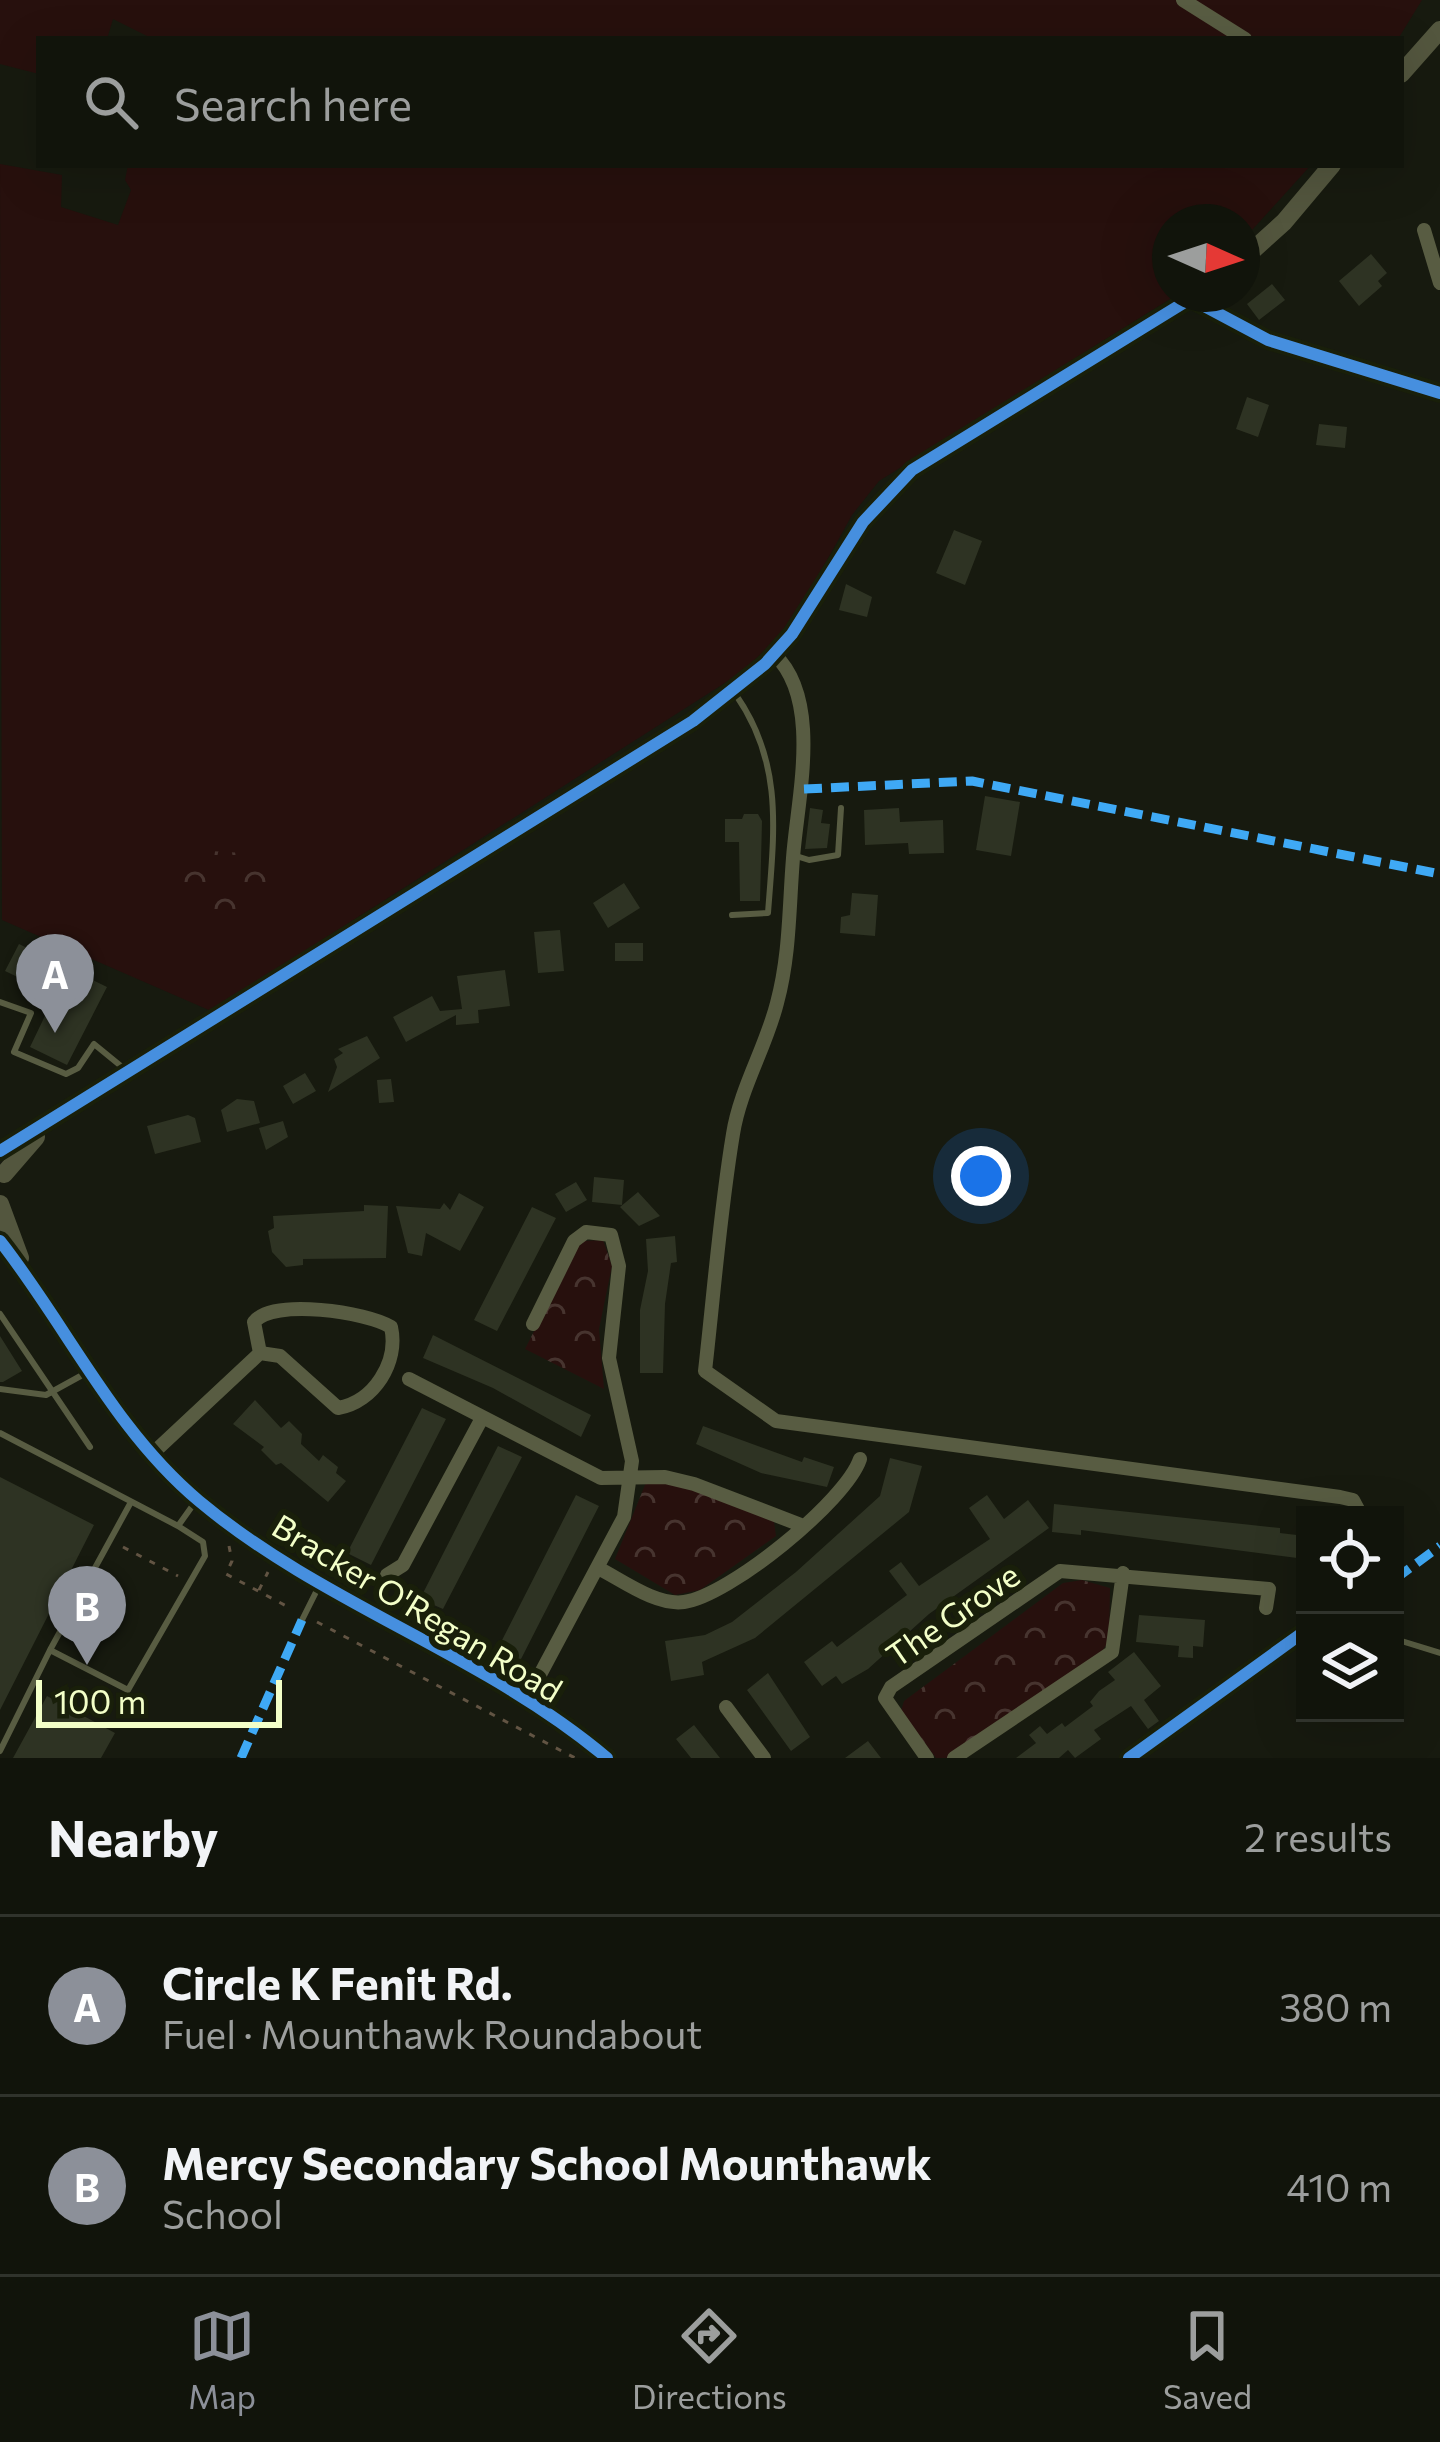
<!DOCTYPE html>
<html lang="en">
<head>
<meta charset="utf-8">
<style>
  :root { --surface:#11140b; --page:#1e2119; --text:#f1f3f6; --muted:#9c9e9d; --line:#30332c; --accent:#8c9099 }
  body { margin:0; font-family:Commissioner,sans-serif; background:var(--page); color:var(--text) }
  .controls { position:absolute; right:36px; bottom:36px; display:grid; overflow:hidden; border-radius:0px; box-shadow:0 12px 48px #0002 }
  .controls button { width:108px; height:108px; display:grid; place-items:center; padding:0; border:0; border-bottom:3px solid var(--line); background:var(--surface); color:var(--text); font:60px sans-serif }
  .compass { position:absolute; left:1152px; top:204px; width:108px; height:108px; border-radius:50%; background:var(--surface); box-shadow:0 12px 48px #0002; rotate:93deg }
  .scale { position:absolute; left:36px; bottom:30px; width:246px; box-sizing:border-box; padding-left:12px; border:6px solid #f3ffc8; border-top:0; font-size:33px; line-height:42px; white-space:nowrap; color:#f3ffc8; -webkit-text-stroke:9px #191f0a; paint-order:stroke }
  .you { position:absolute; left:981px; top:1176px; width:42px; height:42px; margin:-30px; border:9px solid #fff; border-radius:50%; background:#1a73e8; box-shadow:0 0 0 18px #1a73e833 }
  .badge { display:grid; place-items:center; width:78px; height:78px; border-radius:50%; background:var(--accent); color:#fff; font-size:39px; font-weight:700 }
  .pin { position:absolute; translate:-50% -99px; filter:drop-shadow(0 3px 6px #0008) }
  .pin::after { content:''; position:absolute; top:63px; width:42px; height:36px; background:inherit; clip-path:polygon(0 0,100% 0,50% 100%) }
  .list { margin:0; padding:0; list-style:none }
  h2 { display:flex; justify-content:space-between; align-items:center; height:156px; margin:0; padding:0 48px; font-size:51px }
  h2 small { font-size:39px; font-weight:400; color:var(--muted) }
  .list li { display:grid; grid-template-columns:78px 1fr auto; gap:36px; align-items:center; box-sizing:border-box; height:180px; padding:0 48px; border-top:3px solid var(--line) }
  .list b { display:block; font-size:45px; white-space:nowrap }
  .list p { margin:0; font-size:39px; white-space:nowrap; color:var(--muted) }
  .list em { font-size:39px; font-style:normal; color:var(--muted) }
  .icon { flex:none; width:66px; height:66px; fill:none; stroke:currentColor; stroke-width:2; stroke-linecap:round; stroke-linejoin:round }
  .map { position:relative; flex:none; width:1440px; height:1758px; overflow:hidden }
  .search { position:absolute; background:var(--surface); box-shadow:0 12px 48px #0002; left:36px; right:36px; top:36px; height:132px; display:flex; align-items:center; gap:30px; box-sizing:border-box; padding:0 42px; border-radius:0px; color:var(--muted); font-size:45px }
  .sheet { height:516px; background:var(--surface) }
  nav { display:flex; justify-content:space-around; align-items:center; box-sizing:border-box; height:168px; border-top:3px solid var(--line); background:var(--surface); font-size:33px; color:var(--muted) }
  nav a { display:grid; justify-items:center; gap:6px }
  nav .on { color:var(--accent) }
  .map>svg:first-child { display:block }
  .green { fill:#27100d }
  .forest { fill:url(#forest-crowns) }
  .building { fill:#2e3323 }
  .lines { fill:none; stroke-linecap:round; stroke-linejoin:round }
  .path { stroke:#625443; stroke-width:3; stroke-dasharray:6 9; stroke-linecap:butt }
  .lane { stroke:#585c42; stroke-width:6 }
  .street { stroke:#585c42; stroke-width:14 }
  .secondary { stroke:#53563e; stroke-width:18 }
  .quiet { stroke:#3fa9f5; stroke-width:9; stroke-dasharray:18 9; stroke-linecap:butt }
  .cycleway-casing { stroke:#191f0a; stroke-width:20 }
  .cycleway { stroke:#468fdf; stroke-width:12 }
  .labels { text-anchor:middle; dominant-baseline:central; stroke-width:12; stroke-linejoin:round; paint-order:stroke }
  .street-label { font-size:33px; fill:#f3ffc8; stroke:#191f0a }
</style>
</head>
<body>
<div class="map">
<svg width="1440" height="1758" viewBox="0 0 1440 1758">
  <defs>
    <pattern id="forest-crowns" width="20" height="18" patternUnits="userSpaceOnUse" patternTransform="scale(3)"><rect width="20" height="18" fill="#27100d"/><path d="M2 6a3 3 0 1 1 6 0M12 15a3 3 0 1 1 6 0" fill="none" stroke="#47342f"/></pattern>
  </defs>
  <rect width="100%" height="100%" fill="#171a0f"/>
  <!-- green -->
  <path class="green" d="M0,0H1422L1398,39H153L113,19L107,39H39V74L0,64Z
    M0,164L62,175L61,207L118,225L131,190L125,180L128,165H1311L1242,241V222H1170V294H1178L879,481L852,515L791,625L742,672L211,1011L2,920Z"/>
  <!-- forest -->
  <path class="forest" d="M210,851L262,854L273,862L258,920C226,935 200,916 177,894L186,872Z
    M603,1240L612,1266L599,1329L604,1389L525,1349L575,1250L584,1241Z
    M647,1480C692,1486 736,1498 774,1522L776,1536L700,1590L675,1595L615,1559Z
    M1082,1580L1110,1588L1109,1641L1100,1654L955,1758H936L901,1711L904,1701L1063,1583Z"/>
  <!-- building -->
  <path class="building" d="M1371,254L1387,273L1378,281L1382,286L1359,306L1339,281Z
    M1272,284L1285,300L1259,320L1247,304Z
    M1247,397L1269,405L1258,437L1236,429Z
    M1319,424L1347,427L1345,448L1316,445Z
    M954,530L982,541L965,585L936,573Z
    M846,584L872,597L867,617L839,610Z
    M985,796L1020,802L1011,856L976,850Z
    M810,808L823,810L821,823L830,824L827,848L805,849Z
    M899,808L900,822L943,820L944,853L909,854L908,843L865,845L864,810Z
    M744,814H758L762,821L760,901H740L739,842H725V819H742Z
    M624,883L640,908L608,928L593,903Z
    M852,893L878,895L875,936L840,933L841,917L850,915Z
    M560,930L564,971L538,973L534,932Z
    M615,943H643V961H615Z
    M19,944L107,987L67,1065L30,1047L55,995L5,971Z
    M505,970L510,1006L478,1010L479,1023L456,1025V1015L406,1042L393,1017L432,996L440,1011L462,1009L457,976Z
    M367,1036L380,1058L328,1092L337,1067L334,1059L343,1053L338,1049Z
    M305,1073L316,1091L293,1104L283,1086Z
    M391,1079L394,1102L379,1103L377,1080Z
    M237,1099L254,1101L260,1123L227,1132L221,1110Z
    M188,1115L195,1118L201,1142L155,1154L147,1126Z
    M283,1121L288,1137L266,1150L259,1128Z
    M594,1177L624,1180L622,1205L592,1202Z
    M576,1182L587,1200L566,1212L555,1194Z
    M638,1192L660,1216L639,1226L620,1207Z
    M459,1193L484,1207L460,1251L426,1233L422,1256L408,1253L396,1206L440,1209L444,1203L450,1210Z
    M364,1205L388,1206L386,1258L303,1259V1265L286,1267L272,1252L268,1231L274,1228L273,1216L364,1211Z
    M532,1207L556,1218L497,1331L474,1320Z
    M675,1236L677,1262L671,1263L665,1304L663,1373H640V1310L648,1271L646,1239Z
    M433,1335L591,1415L581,1437L493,1388L423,1358Z
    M0,1336L22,1371L3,1382H0Z
    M255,1400L281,1428L289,1421L302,1434L301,1444L319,1461L323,1455L338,1467L336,1473L346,1481L328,1502L281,1463L276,1465L261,1450L264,1447L233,1424Z
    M422,1408L446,1419L371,1565L347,1553Z
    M703,1426L802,1462L804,1457L834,1467L827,1487L761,1473L696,1444Z
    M498,1446L522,1457L443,1609L420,1599Z
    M890,1458L922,1466L909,1512L755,1638L702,1662L704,1675L671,1681L665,1641L705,1635L732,1622L796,1572L880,1496Z
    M0,1477L94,1525L0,1710Z
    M576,1495L599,1506L520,1661L497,1650Z
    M987,1495L1004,1519L1028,1500L1049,1528L929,1614L868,1669L842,1684L836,1676L822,1686L804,1662L832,1641L837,1647L907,1595L889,1571L901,1562L919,1586L990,1539L969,1508Z
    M1054,1504L1280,1528V1533L1305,1536V1559L1081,1530V1535L1052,1532Z
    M1139,1615L1205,1620L1203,1647L1193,1646V1658L1178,1657L1179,1646L1136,1642Z
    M1134,1652L1161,1686L1144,1700L1159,1721L1148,1729L1131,1706L1094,1730L1101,1739L1075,1758L1068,1750L1059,1758H1016L1036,1743L1029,1735L1040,1726L1047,1734L1062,1723L1065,1727L1093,1706L1090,1702L1099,1691L1115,1680L1108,1672Z
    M768,1673L810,1737L791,1751L747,1690Z
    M47,1696L115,1733L101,1758H13Z
    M694,1725L720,1758H691L676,1739Z
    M868,1741L881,1758H845Z"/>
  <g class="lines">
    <!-- path -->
    <path class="path" d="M229,1546L232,1561L226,1574L292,1609
      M123,1547L178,1576
      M259,1590L268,1572
      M317,1622L575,1758"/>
    <!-- lane -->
    <path class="lane" d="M793,855L809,860L838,855L841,808
      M732,915L768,913C774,832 784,764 736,695
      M0,1002L31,1013L14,1052L66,1074L78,1068L94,1044L127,1071
      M0,1314L90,1447
      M0,1389L46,1395L86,1373
      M0,1433L178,1526L203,1542L205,1556L128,1690L50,1650L131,1502
      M178,1526L193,1505
      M302,1620L318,1588
      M1395,1639L1440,1653
      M0,1751L50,1650"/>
    <!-- street -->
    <path class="street" d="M1183,0L1245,39
      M1424,230L1440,283
      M1191,299L1268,340L1440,393
      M774,654C823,700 797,800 793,858C789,907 790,955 777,1003C766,1047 740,1089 733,1134C720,1212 714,1292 705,1371L776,1421L1340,1497L1353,1500L1361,1515
      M409,1379L601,1478L665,1477L694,1484L801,1525
      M152,1454L260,1353L254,1322C273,1298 367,1312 391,1327C399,1362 374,1402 338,1408L280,1356L260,1353
      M598,1568C622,1580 656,1606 684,1602C729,1596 846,1501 860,1459
      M387,1575L403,1565L482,1418
      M527,1699L624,1517L632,1461L609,1358L619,1266L611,1235L586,1232L574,1241L533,1324
      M726,1707L764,1758
      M927,1758L885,1698L891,1687L1060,1571L1269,1589L1266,1608
      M954,1758L1112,1652L1123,1573"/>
    <!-- secondary -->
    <path class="secondary" d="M1401,74L1440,30
      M1242,260L1284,222L1332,165
      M0,1151L693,721L765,664L792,634L863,522L912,470L1198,294
      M4,1174L36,1137
      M0,1204L20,1258
      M0,1241C67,1326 114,1430 199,1501C323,1605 484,1654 607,1758"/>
    <!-- quiet -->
    <path class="quiet" d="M804,789L972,781L1440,874
      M1395,1579L1440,1546
      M241,1758L302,1620"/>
    <defs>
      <path id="cycleway" d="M1191,299L1268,340L1440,393
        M0,1151L693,721L765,664L792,634L863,522L912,470L1198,294
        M0,1241C67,1326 114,1430 199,1501C323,1605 484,1654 607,1758
        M1129,1758L1305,1631"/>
    </defs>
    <!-- cycleway casing -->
    <use href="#cycleway" class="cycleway-casing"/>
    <!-- cycleway -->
    <use href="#cycleway" class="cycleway"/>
  </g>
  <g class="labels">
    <!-- street labels -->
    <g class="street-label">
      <text transform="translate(418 1607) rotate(31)">Bracker O'Regan Road</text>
      <text transform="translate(952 1614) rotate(-35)">The Grove</text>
    </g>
  </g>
</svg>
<div class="controls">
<button><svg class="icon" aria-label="locate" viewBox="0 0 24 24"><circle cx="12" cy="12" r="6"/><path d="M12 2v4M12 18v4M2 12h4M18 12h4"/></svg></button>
<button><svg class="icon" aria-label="layers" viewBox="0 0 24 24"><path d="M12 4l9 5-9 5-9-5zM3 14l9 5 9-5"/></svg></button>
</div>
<svg class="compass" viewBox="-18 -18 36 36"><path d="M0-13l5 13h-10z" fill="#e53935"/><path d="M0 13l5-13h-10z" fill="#9c9e9d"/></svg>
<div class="scale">100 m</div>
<div class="you"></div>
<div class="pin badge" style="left:55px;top:1033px">A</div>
<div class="pin badge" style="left:87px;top:1665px">B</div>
<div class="search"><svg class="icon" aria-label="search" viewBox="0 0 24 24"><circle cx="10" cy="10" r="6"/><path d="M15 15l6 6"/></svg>Search here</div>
</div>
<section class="sheet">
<h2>Nearby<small>2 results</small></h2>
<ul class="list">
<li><span class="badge">A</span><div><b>Circle K Fenit Rd.</b><p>Fuel · Mounthawk Roundabout</p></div><em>380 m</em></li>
<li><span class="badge">B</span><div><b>Mercy Secondary School Mounthawk</b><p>School</p></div><em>410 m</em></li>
</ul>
</section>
<nav>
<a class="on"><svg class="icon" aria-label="map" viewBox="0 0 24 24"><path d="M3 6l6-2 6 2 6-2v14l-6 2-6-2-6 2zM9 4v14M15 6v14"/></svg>Map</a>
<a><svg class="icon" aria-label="directions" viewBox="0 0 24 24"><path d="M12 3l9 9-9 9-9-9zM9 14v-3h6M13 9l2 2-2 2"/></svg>Directions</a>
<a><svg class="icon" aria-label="saved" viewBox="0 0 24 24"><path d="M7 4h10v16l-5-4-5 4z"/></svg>Saved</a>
</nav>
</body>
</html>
